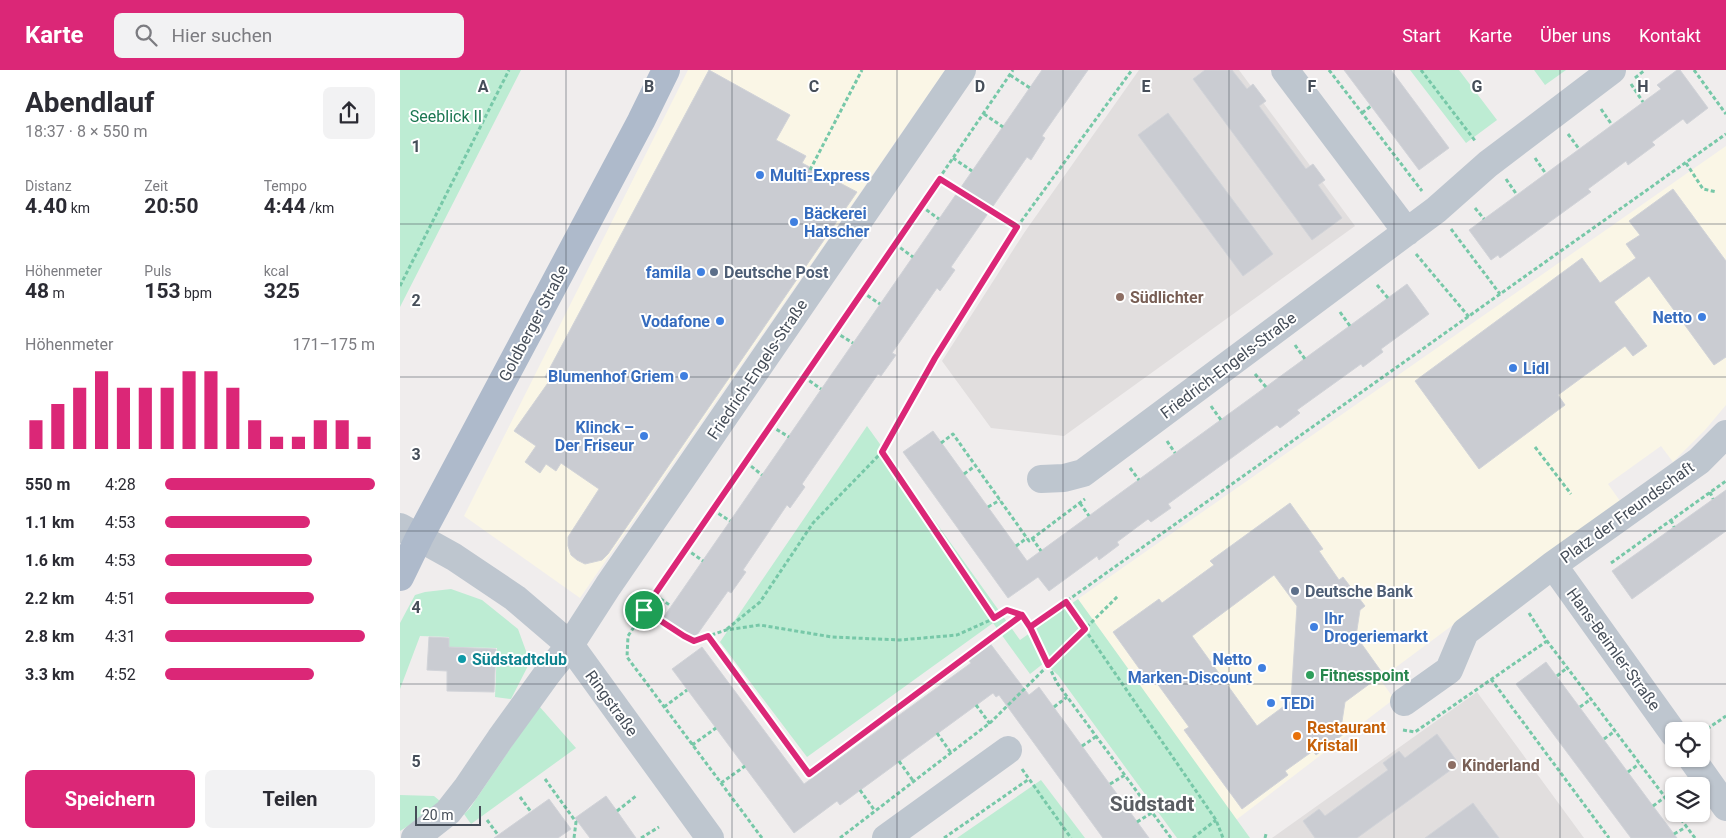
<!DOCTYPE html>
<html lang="de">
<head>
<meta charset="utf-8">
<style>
  :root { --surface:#fff; --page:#f2f2f3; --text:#2b2b33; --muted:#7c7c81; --accent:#db2777 }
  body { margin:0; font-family:Roboto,sans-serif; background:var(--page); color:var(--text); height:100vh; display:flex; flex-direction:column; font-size:19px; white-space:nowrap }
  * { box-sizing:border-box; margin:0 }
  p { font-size:16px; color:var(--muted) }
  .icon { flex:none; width:28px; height:28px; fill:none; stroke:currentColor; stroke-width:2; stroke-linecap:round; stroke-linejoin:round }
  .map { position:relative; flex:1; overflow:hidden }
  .drawer { display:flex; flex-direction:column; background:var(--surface); width:400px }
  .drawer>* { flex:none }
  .buttons { position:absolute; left:1265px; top:652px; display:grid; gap:10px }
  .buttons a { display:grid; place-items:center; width:45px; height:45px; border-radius:8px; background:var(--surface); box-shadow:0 1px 4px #0004; font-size:25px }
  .scale { position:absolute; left:15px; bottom:12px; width:66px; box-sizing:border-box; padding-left:5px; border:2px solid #464e59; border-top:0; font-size:14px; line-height:18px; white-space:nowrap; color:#464e59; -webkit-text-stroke:4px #fff; paint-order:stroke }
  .pin { position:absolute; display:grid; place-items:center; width:42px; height:42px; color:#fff; margin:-21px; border:2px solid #fff; border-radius:50%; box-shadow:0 1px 5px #0007 }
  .round { display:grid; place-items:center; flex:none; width:52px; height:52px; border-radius:8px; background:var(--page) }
  .headline { display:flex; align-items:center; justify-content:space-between; height:85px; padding:0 25px }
  h1 { font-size:28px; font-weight:700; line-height:38px }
  .metrics { display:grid; grid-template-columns:repeat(3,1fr); gap:8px; height:85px; padding:5px 25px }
  .metrics div { display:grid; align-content:center }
  .metrics b { font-size:21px; font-weight:700 }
  .metrics small { font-size:14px; font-weight:400 }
  .metrics p { font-size:14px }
  .chart { height:140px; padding:10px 25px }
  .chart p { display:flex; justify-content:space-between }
  .chart svg { width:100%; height:90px; margin-top:5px; stroke:var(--accent); stroke-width:6 }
  .cta { display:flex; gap:10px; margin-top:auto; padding:10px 25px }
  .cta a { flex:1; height:58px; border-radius:8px; background:var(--accent); color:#fff; font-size:20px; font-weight:700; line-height:58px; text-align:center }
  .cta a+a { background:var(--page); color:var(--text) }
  ul { padding:0 25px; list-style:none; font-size:16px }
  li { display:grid; grid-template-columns:80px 60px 1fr; align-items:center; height:38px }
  li i { height:12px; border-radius:6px; background:var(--accent) }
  header { display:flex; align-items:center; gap:30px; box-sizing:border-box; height:70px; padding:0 25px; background:var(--accent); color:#fff }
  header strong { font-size:24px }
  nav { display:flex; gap:28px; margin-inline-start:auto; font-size:18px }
  .search { width:350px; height:45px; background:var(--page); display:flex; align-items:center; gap:12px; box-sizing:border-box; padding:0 18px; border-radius:8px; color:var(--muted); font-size:19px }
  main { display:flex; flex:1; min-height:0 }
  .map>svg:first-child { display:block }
  .commercial { fill:#faf6e6 }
  .education { fill:#e1dede }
  .green { fill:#bdecd3 }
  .building { fill:#caccd2; stroke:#d1d3d8; fill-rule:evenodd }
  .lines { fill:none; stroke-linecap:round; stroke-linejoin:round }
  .path { stroke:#77c8a8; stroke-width:3; stroke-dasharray:4 2.5; stroke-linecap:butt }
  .minor { stroke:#bec6cf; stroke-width:28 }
  .major { stroke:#aebacb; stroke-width:28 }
  .route-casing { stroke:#fff; stroke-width:10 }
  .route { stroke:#db2777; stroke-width:6 }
  .grid { fill:none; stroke:#464e59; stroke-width:1; stroke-opacity:0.55 }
  .shop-dot { fill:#3f7fe0; stroke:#fff; stroke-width:2 }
  .service-dot { fill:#5c6f8a; stroke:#fff; stroke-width:2 }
  .education-dot { fill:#8d6e63; stroke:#fff; stroke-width:2 }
  .culture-dot { fill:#0f9aa8; stroke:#fff; stroke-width:2 }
  .leisure-dot { fill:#2e9e5b; stroke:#fff; stroke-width:2 }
  .food-dot { fill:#e8710a; stroke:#fff; stroke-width:2 }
  .labels { text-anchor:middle; stroke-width:4; stroke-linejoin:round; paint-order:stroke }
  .park-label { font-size:16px; fill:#1b7651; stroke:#fff }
  .shop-label { font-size:16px; font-weight:bold; fill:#366cbe; stroke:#fff; text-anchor:end }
  .service-label { font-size:16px; font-weight:bold; fill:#4e5e75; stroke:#fff; text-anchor:start }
  .education-label { font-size:16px; font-weight:bold; fill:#785e54; stroke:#fff; text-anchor:start }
  .street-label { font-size:16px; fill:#464e59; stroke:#fff }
  .culture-label { font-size:16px; font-weight:bold; fill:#0d838f; stroke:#fff; text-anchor:start }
  .leisure-label { font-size:16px; font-weight:bold; fill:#27864d; stroke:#fff; text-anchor:start }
  .food-label { font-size:16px; font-weight:bold; fill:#c56008; stroke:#fff; text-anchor:start }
  .district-label { font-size:21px; font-weight:bold; fill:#5a5d62; stroke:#fff }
  .grid-label { font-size:16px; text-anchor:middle; font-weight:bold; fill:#464e59; stroke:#fff; stroke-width:4; stroke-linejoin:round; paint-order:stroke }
</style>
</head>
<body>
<header>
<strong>Karte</strong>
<div class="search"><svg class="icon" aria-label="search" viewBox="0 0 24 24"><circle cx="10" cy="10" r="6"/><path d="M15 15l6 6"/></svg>Hier suchen</div>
<nav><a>Start</a><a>Karte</a><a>Über uns</a><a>Kontakt</a></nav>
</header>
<main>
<section class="drawer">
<div class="headline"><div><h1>Abendlauf</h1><p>18:37 · 8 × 550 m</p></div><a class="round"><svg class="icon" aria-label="share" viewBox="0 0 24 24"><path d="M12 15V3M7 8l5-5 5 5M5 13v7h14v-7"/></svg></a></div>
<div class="metrics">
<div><p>Distanz</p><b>4.40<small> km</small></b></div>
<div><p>Zeit</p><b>20:50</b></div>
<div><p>Tempo</p><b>4:44<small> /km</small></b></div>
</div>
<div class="metrics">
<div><p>Höhenmeter</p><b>48<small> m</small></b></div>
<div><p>Puls</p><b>153<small> bpm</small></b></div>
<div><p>kcal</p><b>325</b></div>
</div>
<div class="chart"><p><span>Höhenmeter</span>171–175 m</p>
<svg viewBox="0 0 160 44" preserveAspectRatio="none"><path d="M5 44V30M15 44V22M25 44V14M35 44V6M45 44V14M55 44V14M65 44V14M75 44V6M85 44V6M95 44V14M105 44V30M115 44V38M125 44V38M135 44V30M145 44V30M155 44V38"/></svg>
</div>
<ul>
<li><b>550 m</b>4:28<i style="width:100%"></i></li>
<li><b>1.1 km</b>4:53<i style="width:69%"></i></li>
<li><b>1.6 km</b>4:53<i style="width:70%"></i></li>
<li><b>2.2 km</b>4:51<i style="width:71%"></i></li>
<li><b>2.8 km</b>4:31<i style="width:95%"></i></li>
<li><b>3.3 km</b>4:52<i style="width:71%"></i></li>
</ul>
<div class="cta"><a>Speichern</a><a>Teilen</a></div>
</section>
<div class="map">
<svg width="1326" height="768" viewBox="0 0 1326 768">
  <rect width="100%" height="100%" fill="#f0eded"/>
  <path class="commercial" d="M288,0h257l-365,528 -116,-82z
    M1326,76v259l-21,25 -32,32 -12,-16 -53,38 12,17 -240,178 14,20 -158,121 -158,-221z"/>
  <path class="education" d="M739,0h100l116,156 -291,210 -73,-8 -49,-67 82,-128z
    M1077,622l107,146h-312z"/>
  <path class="green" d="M0,0h121l-121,237z
    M1010,0h49l38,50 -31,23z
    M1134,0h32l-21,15z
    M467,356l153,214 58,-41 172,239h-73l-119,-163 -14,-12 -14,11 -37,-51 -186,134 -87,-115z
    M51,519l31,11 36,29 12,33 -19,37 -16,-2 2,-49 -48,-1v-10l-29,-1 -20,53v-66l15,-28 10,-3z
    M139,636l37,42 -105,76 -7,-10 6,-6z
    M641,710l44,58h-128z
    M0,725l34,1 6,5 -13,13 -27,17z"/>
  <path class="building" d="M309,0l81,45 -14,25 30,16 -4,7 55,29 -249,362 -6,6 -17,4 -8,-4 -6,-5 -3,-9v-9l31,-48 -38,-26 -5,8 -10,-7 -6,9 -15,-11 11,-16 -22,-15 36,-51 -5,-3z
    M642,0h46l-46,66 3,2 -14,22 -4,-3 -76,110 4,3 -15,21 -3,-3 -45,65 4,2 -15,21 -3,-2 -76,110 3,3 -15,21 -3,-3 -44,65 3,2 -15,21 -3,-2 -34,48 -31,-21z
    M805,0h27l15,19 6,-5 13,17 -7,5 47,63 7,-5 12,16 -7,5 24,33 -30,22 -119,-161z
    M944,0h47l58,78 -30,22z
    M1277,0h3l28,38 -21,16 -4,-5 -31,23 3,3 -27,20 -2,-4 -38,28 3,3 -91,66 -2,-3 -7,5 -22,-30 192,-141 -4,-4z
    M768,43l105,141 -30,22 -105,-141z
    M1273,119l53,72v96l-12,8 -65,-89 -35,26 33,44 -14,10 -8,-10 -67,49 7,10 -86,64 -64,-88 167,-123 18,25 36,-25 -10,-14 14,-9 -11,-14z
    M1007,214l22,30 -48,35 2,3 -20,15 -2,-3 -64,46 3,3 -20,15 -3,-3 -109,79 3,4 -20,14 -3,-3 -31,23 2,3 -20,15 -2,-4 -48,35 -11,-14 -30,21 -105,-146 30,-21 94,130z
    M1326,420v41l-94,68 -20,-28z
    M890,433l33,46 -4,2 20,29 4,-3 22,29 -5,4 -4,26 27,38 -38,28 -4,26 4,5 -29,22 -3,-4 -28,20 3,4 -46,34 -58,-79 5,-3 -38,-52 -5,3 -33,-46 46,-33 3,4 52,-38 -4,-4zM874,505l23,31 -6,95 -34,25 -65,-90z
    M29,567l20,1v9l47,2 -2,43 -47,-1v-20l-20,-1z
    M589,572l40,53 10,-8 110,151h-46l-104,-143 -3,2 -3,-4 -153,112 -3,-4 -43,32 -122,-164 30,-22 102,137 167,-121 -4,-5z
    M1146,592l107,144 24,32h-46l-115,-154z
    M1037,664l22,30 -102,74h-42l-12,-17 16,-12 6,7 63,-46 -5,-7 16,-12 6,7z
    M206,726l11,15 19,27h-46l-15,-20z
    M149,729l22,30 -13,9h-64z
    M1073,733l26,35h-74z"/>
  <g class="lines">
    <path class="path" d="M929,0l93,121
      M1021,0l55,72
      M1294,0l32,44
      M610,5l20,13
      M1235,8l10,-8
      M1231,14l12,18
      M1201,39l11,16
      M962,43l9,-7
      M584,44l19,13
      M1168,64l11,15
      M553,88l19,13
      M1135,88l11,16
      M1286,93l17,26 14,3
      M410,100l52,-100
      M540,109l77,48 115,-157
      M1106,109l11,16
      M521,136l18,13
      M1075,138l9,11
      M1051,159l49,65
      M495,174l18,13
      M1016,184l53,63
      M977,215l11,13
      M0,216l109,-216
      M462,222l18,12
      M940,242l10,14
      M435,262l18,11
      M895,275l10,14
      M855,304l11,13
      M404,307l17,12
      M811,336l10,14
      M371,356l18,11
      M767,371l8,12
      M541,373l12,-9 76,107 56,-42
      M1135,377l36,47
      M482,382l113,166
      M346,392l16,13
      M730,398l9,12
      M564,404l11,-8
      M1310,422l3,7
      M680,433l9,13
      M588,437l12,-7
      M313,440l17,11
      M1271,450l3,7
      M632,468l9,13
      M616,476l11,-8
      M286,479l17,12
      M1211,493l115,-82
      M255,525l16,11
      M227,529l57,37 10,5 32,-11 34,-5 72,12 68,3 57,-5 38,-17 12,-8 15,5 8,12 27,56 114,155
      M666,532l150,218 7,18
      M1129,543l18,28 127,168
      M630,557l696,-493
      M327,559l33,-27 53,-79 69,-71 53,-94 82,-131
      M308,566l101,137 213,-158
      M1157,606l10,-8
      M1091,609l118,159
      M576,635l14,19
      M264,637l23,-17
      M654,637l13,-10
      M1180,637l11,-8
      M1307,659l19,-13
      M1003,660l12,2 132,-91
      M537,663l14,20
      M1204,669l11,-8
      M292,675l24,-17
      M682,676l15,-10
      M499,691l15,21
      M622,699l49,69
      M1228,702l11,-8
      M145,709l31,43 -2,16
      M321,713l24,-17
      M710,714l15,-9
      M460,720l15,21
      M120,727l11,15
      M1253,736l12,-9
      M217,741l19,-15
      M1277,744l18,24
      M87,750l11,15
      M737,752l16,-10
      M1274,764l12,-7
      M241,768l18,-11
      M362,768l-135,-181 1,-21 27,-41 358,-525
      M440,768l151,-116 127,-126
      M544,768l85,-59
      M793,768l23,-18
      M865,768l1,-4"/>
    <path class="minor" d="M885,0l122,162
      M641,409l23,-1 19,-5 353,-263 52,-46 124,-94
      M0,457l54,30 61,41 55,47 140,193
      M1153,495l121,169
      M1004,632l45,-32 16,-38 88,-67 146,-104 27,-27
      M1292,689l34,48
      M15,768l33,-26 18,-23 34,-50 47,-65 23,-29 38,-59 354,-516
      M486,768l122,-88"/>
    <path class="major" d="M0,507l19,-39 222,-417 25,-51"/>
  </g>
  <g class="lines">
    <g class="route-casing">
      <path id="route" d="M244,540l296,-431 77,48 -82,131 -53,94 112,166 13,-8 15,5 8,12 18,38 37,-36 -19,-27 -36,25 -8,-12 -213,159 -101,-138 -14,5 -10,-5 -40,-26"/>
    </g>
    <use href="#route" class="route"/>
  </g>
  <path class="grid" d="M166,0v768M332,0v768M497,0v768M663,0v768M829,0v768M994,0v768M1160,0v768M0,154h1326M0,307h1326M0,461h1326M0,614h1326"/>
  <g class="shop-dot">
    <circle cx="360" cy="105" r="5"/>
    <circle cx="394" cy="152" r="5"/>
    <circle cx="301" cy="202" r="5"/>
    <circle cx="1302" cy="247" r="5"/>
    <circle cx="320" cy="251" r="5"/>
    <circle cx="1113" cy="298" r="5"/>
    <circle cx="284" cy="306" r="5"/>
    <circle cx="244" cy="366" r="5"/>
    <circle cx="914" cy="557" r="5"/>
    <circle cx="862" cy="598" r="5"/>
    <circle cx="871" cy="633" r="5"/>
  </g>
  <g class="service-dot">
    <circle cx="314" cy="202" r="5"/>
    <circle cx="895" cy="521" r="5"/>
  </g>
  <g class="education-dot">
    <circle cx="720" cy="227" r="5"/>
    <circle cx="1052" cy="695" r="5"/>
  </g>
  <circle class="culture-dot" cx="62" cy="589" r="5"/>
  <circle class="leisure-dot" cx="910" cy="605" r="5"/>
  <circle class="food-dot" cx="897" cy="666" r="5"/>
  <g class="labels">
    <g class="park-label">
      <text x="46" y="52">Seeblick II</text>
    </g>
    <g class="shop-label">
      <text x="370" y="111" text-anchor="start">Multi-Express</text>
      <text x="404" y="149" text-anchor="start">Bäckerei<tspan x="404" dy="18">Hatscher</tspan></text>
      <text x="291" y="208">famila</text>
      <text x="1292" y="253">Netto</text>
      <text x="310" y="257">Vodafone</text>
      <text x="1123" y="304" text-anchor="start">Lidl</text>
      <text x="274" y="312">Blumenhof Griem</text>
      <text x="234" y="363">Klinck –<tspan x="234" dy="18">Der Friseur</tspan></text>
      <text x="924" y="554" text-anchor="start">Ihr<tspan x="924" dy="18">Drogeriemarkt</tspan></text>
      <text x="852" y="595">Netto<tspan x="852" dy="18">Marken-Discount</tspan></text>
      <text x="881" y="639" text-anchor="start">TEDi</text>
    </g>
    <g class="service-label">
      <text x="324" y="208">Deutsche Post</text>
      <text x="905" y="527">Deutsche Bank</text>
    </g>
    <g class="education-label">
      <text x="730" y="233">Südlichter</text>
      <text x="1062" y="701">Kinderland</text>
    </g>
    <g class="street-label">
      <text transform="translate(133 253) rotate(-62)" y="6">Goldberger Straße</text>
      <text transform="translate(828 295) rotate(-37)" y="6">Friedrich-Engels-Straße</text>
      <text transform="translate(357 299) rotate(-56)" y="6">Friedrich-Engels-Straße</text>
      <text transform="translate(1227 442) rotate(-36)" y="6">Platz der Freundschaft</text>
      <text transform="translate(1214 579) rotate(54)" y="6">Hans-Beimler-Straße</text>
      <text transform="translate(212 633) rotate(54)" y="6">Ringstraße</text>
    </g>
    <g class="culture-label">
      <text x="72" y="595">Südstadtclub</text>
    </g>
    <g class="leisure-label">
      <text x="920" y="611">Fitnesspoint</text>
    </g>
    <g class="food-label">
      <text x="907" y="663">Restaurant<tspan x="907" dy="18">Kristall</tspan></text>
    </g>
    <g class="district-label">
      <text x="752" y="741">Südstadt</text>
    </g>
  </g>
  <g class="grid-label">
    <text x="83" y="22">A</text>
    <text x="249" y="22">B</text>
    <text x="414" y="22">C</text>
    <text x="580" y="22">D</text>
    <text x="746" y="22">E</text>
    <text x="912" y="22">F</text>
    <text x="1077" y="22">G</text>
    <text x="1243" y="22">H</text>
    <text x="16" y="82">1</text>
    <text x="16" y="236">2</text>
    <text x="16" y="390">3</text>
    <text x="16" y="543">4</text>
    <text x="16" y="697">5</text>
  </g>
</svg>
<div class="buttons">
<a><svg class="icon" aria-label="locate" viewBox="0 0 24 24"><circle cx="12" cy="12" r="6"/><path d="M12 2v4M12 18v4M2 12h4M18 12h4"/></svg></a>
<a><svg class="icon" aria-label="layers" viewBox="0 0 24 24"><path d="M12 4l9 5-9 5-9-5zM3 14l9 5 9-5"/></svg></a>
</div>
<div class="scale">20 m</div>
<div class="pin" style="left:244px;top:540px;background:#1e9e55"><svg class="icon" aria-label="arrive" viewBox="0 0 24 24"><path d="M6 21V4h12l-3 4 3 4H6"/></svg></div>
</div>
</main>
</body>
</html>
